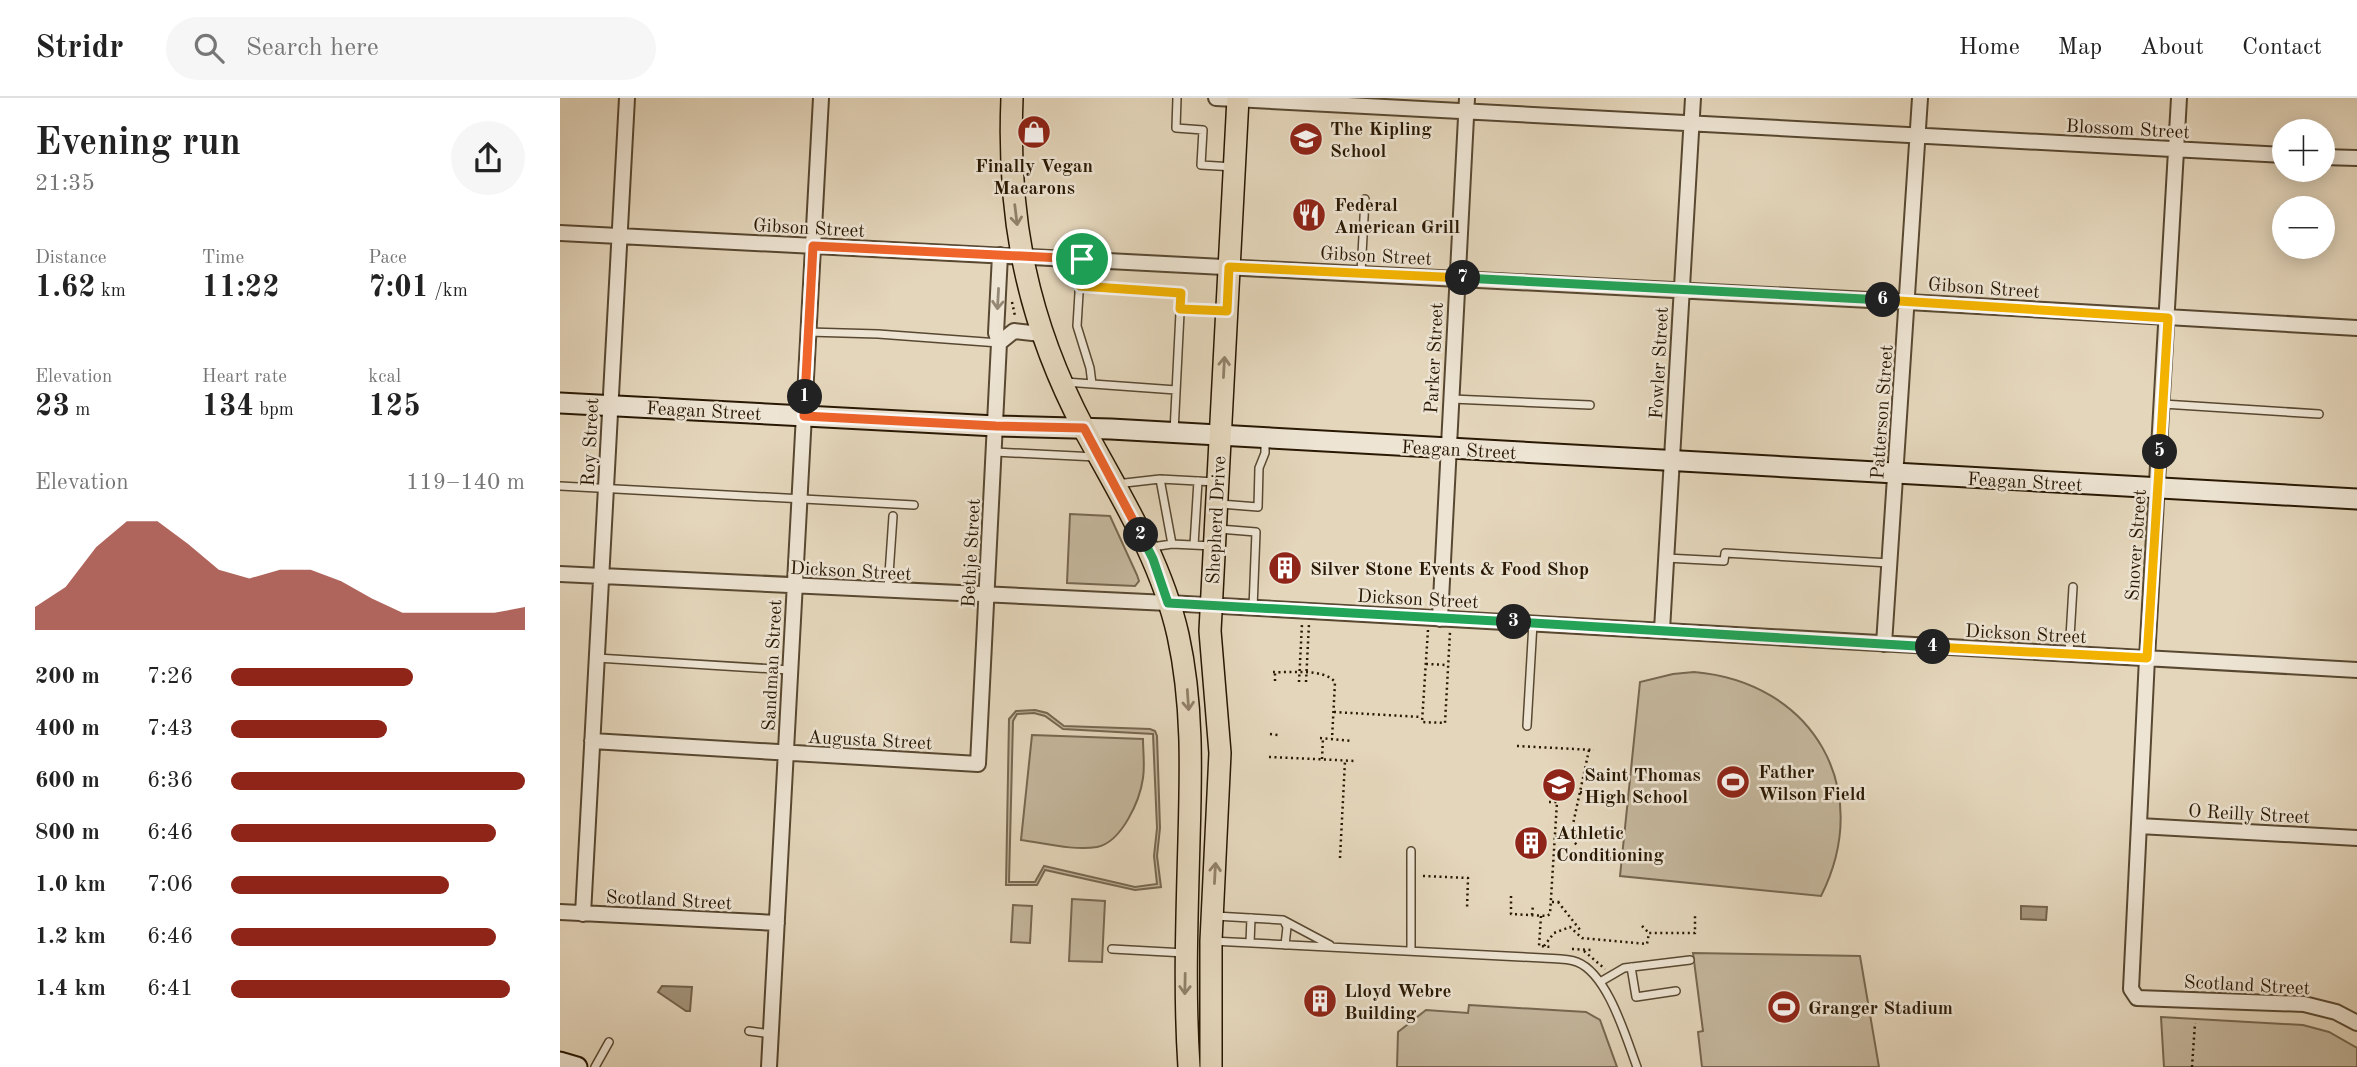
<!DOCTYPE html>
<html lang="en">
<head>
<meta charset="utf-8">
<style>
  :root { --surface:#fff; --page:#f6f6f6; --text:#222; --muted:#767676; --line:#e0e0e0; --accent:#8f2418 }
  body { margin:0; font-family:"Old Standard TT",serif; background:var(--page); color:var(--text); height:100vh; display:flex; flex-direction:column; font-size:26px; white-space:nowrap }
  * { box-sizing:border-box; margin:0 }
  p { font-size:23px; color:var(--muted) }
  .icon { flex:none; width:38px; height:38px; fill:none; stroke:currentColor; stroke-width:2; stroke-linecap:round; stroke-linejoin:round }
  .map { position:relative; flex:1; overflow:hidden }
  .panel { display:flex; flex-direction:column; background:var(--surface); width:560px }
  .panel>* { flex:none }
  .controls { position:absolute; left:1712px; top:21px; display:grid; gap:14px }
  .controls a { display:grid; place-items:center; width:63px; height:63px; border-radius:50%; background:var(--surface); box-shadow:0 4px 18px #0003; font-size:35px }
  .pin { position:absolute; display:grid; place-items:center; width:60px; height:60px; color:#fff; margin:-30px; border:4px solid #fff; border-radius:50%; box-shadow:0 2px 7px #0007 }
  .km { position:absolute; width:35px; height:35px; margin:-18px; border-radius:50%; background:#222; color:#fff; font-size:19px; line-height:35px; text-align:center }
  .round { display:grid; place-items:center; flex:none; width:74px; height:74px; border-radius:37px; background:var(--page) }
  .headline { display:flex; align-items:center; justify-content:space-between; height:119px; padding:0 35px }
  h1 { font-size:38px; font-weight:700; line-height:52px }
  .figures { display:grid; grid-template-columns:repeat(3,1fr); gap:10px; height:119px; padding:7px 35px }
  .figures div { display:grid; align-content:center }
  .figures b { font-size:30px; font-weight:700 }
  .figures small { font-size:19px; font-weight:400 }
  .figures p { font-size:19px }
  .chart { height:196px; padding:14px 35px }
  .chart p { display:flex; justify-content:space-between }
  .chart svg { width:100%; height:126px; margin-top:7px; fill:var(--accent); opacity:.7 }
  ul { padding:0 35px; list-style:none; font-size:23px }
  li { display:grid; grid-template-columns:112px 84px 1fr; align-items:center; height:52px }
  li i { height:18px; border-radius:9px; background:var(--accent) }
  header { display:flex; align-items:center; gap:42px; box-sizing:border-box; height:98px; padding:0 35px; background:var(--surface); border-bottom:2px solid var(--line) }
  header strong { font-size:33px }
  nav { display:flex; gap:38px; margin-inline-start:auto; font-size:24px }
  .search { width:490px; height:63px; background:var(--page); display:flex; align-items:center; gap:18px; box-sizing:border-box; padding:0 24px; border-radius:38px; color:var(--muted); font-size:26px }
  main { display:flex; flex:1; min-height:0 }
  .map>svg:first-child { display:block }
  .green { fill:#c4b69c; stroke:#766750; stroke-width:2; fill-rule:evenodd }
  .water { fill:#a4957c; stroke:#73634c; stroke-width:2 }
  .lines { fill:none; stroke-linecap:round; stroke-linejoin:round }
  .lane-casing { stroke:#584831; stroke-width:10 }
  .street-casing { stroke:#584831; stroke-width:18 }
  .secondary-casing { stroke:#291803; stroke-width:23 }
  .primary-casing { stroke:#291803; stroke-width:24 }
  .path { stroke:#291803; stroke-width:2.5; stroke-dasharray:2 3.5; stroke-linecap:butt }
  .lane { stroke:#ede4d3; stroke-width:7 }
  .street { stroke:#ede4d3; stroke-width:14 }
  .secondary { stroke:#ede4d3; stroke-width:19 }
  .primary { stroke:#e4d6bb; stroke-width:21 }
  .oneway { stroke:#908068 }
  .oneway2 { stroke:#958875 }
  .split-1-casing { stroke:#fff; stroke-width:14 }
  .split-2-casing { stroke:#fff; stroke-width:14 }
  .split-3-casing { stroke:#fff; stroke-width:14 }
  .split-4-casing { stroke:#fff; stroke-width:14 }
  .split-5-casing { stroke:#fff; stroke-width:14 }
  .split-6-casing { stroke:#fff; stroke-width:14 }
  .split-7-casing { stroke:#fff; stroke-width:14 }
  .split-8-casing { stroke:#fff; stroke-width:14 }
  .split-1 { stroke:#f0652b; stroke-width:9 }
  .split-2 { stroke:#f0652b; stroke-width:9 }
  .split-3 { stroke:#22a559; stroke-width:9 }
  .split-4 { stroke:#22a559; stroke-width:9 }
  .split-5 { stroke:#f5b400; stroke-width:9 }
  .split-6 { stroke:#f5b400; stroke-width:9 }
  .split-7 { stroke:#22a559; stroke-width:9 }
  .split-8 { stroke:#f5b400; stroke-width:9 }
  .labels { text-anchor:middle; stroke-width:5; stroke-linejoin:round; paint-order:stroke }
  .poi-label { font-size:19px; font-weight:bold; fill:#291803; stroke:#ede4d3; text-anchor:start }
  .street-label { font-size:19px; fill:#291803; stroke:#ede4d3 }
</style>
</head>
<body>
<header>
<strong>Stridr</strong>
<div class="search"><svg class="icon" aria-label="search" viewBox="0 0 24 24"><circle cx="10" cy="10" r="6"/><path d="M15 15l6 6"/></svg>Search here</div>
<nav><a>Home</a><a>Map</a><a>About</a><a>Contact</a></nav>
</header>
<main>
<section class="panel">
<div class="headline"><div><h1>Evening run</h1><p>21:35</p></div><a class="round"><svg class="icon" aria-label="share" viewBox="0 0 24 24"><path d="M12 15V3M7 8l5-5 5 5M5 13v7h14v-7"/></svg></a></div>
<div class="figures">
<div><p>Distance</p><b>1.62<small> km</small></b></div>
<div><p>Time</p><b>11:22</b></div>
<div><p>Pace</p><b>7:01<small> /km</small></b></div>
</div>
<div class="figures">
<div><p>Elevation</p><b>23<small> m</small></b></div>
<div><p>Heart rate</p><b>134<small> bpm</small></b></div>
<div><p>kcal</p><b>125</b></div>
</div>
<div class="chart"><p><span>Elevation</span>119–140 m</p>
<svg viewBox="0 0 160 44" preserveAspectRatio="none"><path d="M0 44V36L10 29L20 15L30 6L40 6L50 14L60 23L70 26L80 23L90 23L100 27L110 33L120 38L130 38L140 38L150 38L160 36V44z"/></svg>
</div>
<ul>
<li><b>200 m</b>7:26<i style="width:62%"></i></li>
<li><b>400 m</b>7:43<i style="width:53%"></i></li>
<li><b>600 m</b>6:36<i style="width:100%"></i></li>
<li><b>800 m</b>6:46<i style="width:90%"></i></li>
<li><b>1.0 km</b>7:06<i style="width:74%"></i></li>
<li><b>1.2 km</b>6:46<i style="width:90%"></i></li>
<li><b>1.4 km</b>6:41<i style="width:95%"></i></li>
</ul>
</section>
<div class="map">
<svg width="1797" height="969" viewBox="0 0 1797 969">
  <rect width="100%" height="100%" fill="#e4d6bb"/>
  <filter id="stains"><feTurbulence type="fractalNoise" baseFrequency=".00286" numOctaves="4"/><feColorMatrix values="0 0 0 0 .2 0 0 0 0 .09 0 0 0 0 .02 0 0 0 .5 -.17"/></filter>
  <radialGradient id="worn" r=".72"><stop offset=".6" stop-color="#630" stop-opacity="0"/><stop offset="1" stop-color="#630" stop-opacity=".3"/></radialGradient>
  <path class="green" d="M510,416l40,2 27,59 2,6 -4,5 -68,-3z
    M1134,574c119,10 181,117 127,224l-201,-20 20,-194 33,-8z
    M475,612l12,3 17,13 86,3 5,2 2,5 3,92 -3,28 4,31 -26,3 -90,-20 -8,15h-31l3,-166 7,-8zM474,615l11,3 18,13 90,5 4,94 -3,28 3,28 -22,3 -91,-21 -9,16h-26l4,-161 4,-7z
    M472,637l111,4c0,13 2,26 0,39 -3,22 -21,64 -46,69 -23,4 -53,-4 -76,-7z
    M512,801l33,2 -3,61 -33,-1z
    M453,807l19,1 -2,37 -19,-1z
    M1133,855l167,3 19,111h-177l-4,-35 5,-1z
    M909,907l117,7 14,8 17,47h-220l1,-35 28,-22 42,3z
    M1601,919l142,8 26,7 28,16v19h-193z"/>
  <path class="water" d="M1461,808l26,1 -1,13 -25,-1z
    M102,888l30,1 -2,24h-4l-28,-19z"/>
  <g class="lines">
    <g class="lane-casing">
      <path id="lane" d="M617,0l-1,30 27,2 -2,35 33,2
        M521,162l-4,66 13,42 2,16
        M801,175l4,-74
        M520,188l101,7 -7,139
        M620,210l46,3
        M248,234l70,2 121,9
        M505,284l111,8
        M892,301l138,6
        M1603,306l156,10
        M435,354l101,5
        M600,381l12,65
        M556,386l44,-5 56,3
        M0,388l354,19
        M660,406l38,3 1,-39 6,-15v-14
        M659,431l37,3 -3,76
        M634,447l4,-64
        M592,449l20,-3 41,2
        M1106,460l58,3 1,-8 164,10
        M328,491l5,-73
        M1509,556l4,-67
        M37,560l193,12
        M967,628l6,-103
        M655,818l68,4 47,25
        M724,823l3,6 -2,18
        M652,843l331,17c11,1 23,0 34,4 31,12 49,76 60,105
        M690,845l1,-25
        M552,851l73,4
        M851,853v-100
        M1071,869l5,30 40,-6
        M1040,884l24,-14 66,-8
        M189,933l22,3
        M35,969l14,-25"/>
    </g>
    <g class="street-casing">
      <path id="street" d="M656,0l1068,57
        M1619,0l-32,560 -16,331 6,9 167,6 32,8 21,11
        M1762,59l35,1
        M0,135l1348,69 449,26
        M439,245l15,-12 27,3
        M0,476l608,29 1189,67
        M880,521l27,-521
        M1102,532l31,-532
        M1324,546l36,-546
        M32,643l386,23 21,-421 -3,-10 4,-78
        M1579,728l218,12
        M0,814l217,11
        M23,816l44,-816
        M209,969l52,-969"/>
    </g>
    <g class="secondary-casing">
      <path id="secondary" d="M0,305l436,23 115,3 1246,70
        M0,964l17,5"/>
    </g>
    <g class="primary-casing">
      <path id="primary" d="M452,0c-5,121 15,223 72,331 36,66 77,131 94,206 15,68 13,136 11,205 -2,76 -5,151 0,227
        M651,969v-126l9,-188 -10,-122 28,-533"/>
    </g>
    <path class="path" d="M452,204l3,14
      M868,532l-6,92 23,1 5,-91
      M866,566l21,1
      M713,574c18,1 50,-4 62,10l-3,57
      M715,583v-9
      M739,584l3,-58
      M746,584l3,-58
      M774,614l87,5
      M710,636l8,1
      M760,640l32,3
      M957,648l77,4
      M709,659l87,4
      M762,661l1,-21
      M1020,694l19,4
      M995,739l15,1 7,7
      M1010,740l19,-88
      M780,760l5,-97
      M863,778l45,2 -1,31
      M951,798v18l36,2 3,-2 7,-112h-8
      M992,804h10
      M998,804l23,29
      M972,817l1,-10
      M981,818l-2,30 13,1
      M1082,828l7,7
      M984,848l10,-13 16,-6 12,11 65,6 2,-11h46v-19
      M1012,851l19,1
      M1024,853l21,18
      M1632,969l3,-44"/>
    <use href="#lane" class="lane"/>
    <use href="#street" class="street"/>
    <use href="#secondary" class="secondary"/>
    <use href="#primary" class="primary"/>
  </g>
  <defs><path id="oneway-shaft" d="M-6 0H5M1.5-3L5.5 0L1.5 3" fill="none" stroke-width="1.6" stroke-linecap="round" stroke-linejoin="round" transform="scale(1.75)"/></defs>
  <g class="oneway">
    <use href="#oneway-shaft" transform="translate(456 117) rotate(83)"/>
    <use href="#oneway-shaft" transform="translate(664 269) rotate(-87)"/>
    <use href="#oneway-shaft" transform="translate(628 602) rotate(86)"/>
    <use href="#oneway-shaft" transform="translate(655 775) rotate(-87)"/>
    <use href="#oneway-shaft" transform="translate(625 886) rotate(91)"/>
  </g>
  <use class="oneway2" href="#oneway-shaft" transform="translate(438 201) rotate(93)"/>
  <g class="lines">
    <g class="split-1-casing">
      <path id="split-1" d="M245,299l8,-151 269,13"/>
    </g>
    <g class="split-2-casing">
      <path id="split-2" d="M245,299l-1,19 192,10 88,2 57,107"/>
    </g>
    <g class="split-3-casing">
      <path id="split-3" d="M581,437l12,24 15,44 346,19"/>
    </g>
    <g class="split-4-casing">
      <path id="split-4" d="M954,524l419,25"/>
    </g>
    <g class="split-5-casing">
      <path id="split-5" d="M1373,549l214,11 13,-206"/>
    </g>
    <g class="split-6-casing">
      <path id="split-6" d="M1323,202l285,18 -8,134"/>
    </g>
    <g class="split-7-casing">
      <path id="split-7" d="M903,180l420,22"/>
    </g>
    <g class="split-8-casing">
      <path id="split-8" d="M522,161l-2,27 101,7 -1,16 47,2 2,-44 234,11"/>
    </g>
    <use href="#split-1" class="split-1"/>
    <use href="#split-2" class="split-2"/>
    <use href="#split-3" class="split-3"/>
    <use href="#split-4" class="split-4"/>
    <use href="#split-5" class="split-5"/>
    <use href="#split-6" class="split-6"/>
    <use href="#split-7" class="split-7"/>
    <use href="#split-8" class="split-8"/>
  </g>
  <defs>
    <g id="shop-disc" transform="scale(1.75)"><circle r="9.5" fill="#8f2418" stroke="#ede4d3"/><path d="M-5-2.5h2.3a2.7 3.5 0 0 1 5.4 0H5L5.5 6h-11ZM-1.5-2.5h3a1.5 2.3 0 0 0-3 0Z" fill="#fff"/></g>
    <g id="school-disc" transform="scale(1.75)"><circle r="9.5" fill="#8f2418" stroke="#ede4d3"/><path d="M0-5L7-2L0 1L-7-2ZM-4 1L0 2.5L4 1V4Q0 6-4 4Z" fill="#fff"/></g>
    <g id="restaurant-disc" transform="scale(1.75)"><circle r="9.5" fill="#8f2418" stroke="#ede4d3"/><path d="M-5-6h1v4h1v-4h1v4h1v-4h1v5L-1.5 .5V6h-2V.5L-5-1ZM5-6V6H3V1.5H1.5Q1.5-4 5-6Z" fill="#fff"/></g>
    <g id="building-disc" transform="scale(1.75)"><circle r="9.5" fill="#8f2418" stroke="#ede4d3"/><path d="M-4-6H4V6H1V3H-1V6H-4ZM-2.5-4.3h1.7v1.8h-1.7ZM.8-4.3h1.7v1.8H.8ZM-2.5-1h1.7V.8h-1.7ZM.8-1h1.7V.8H.8Z" fill="#fff"/></g>
    <g id="stadium-disc" transform="scale(1.75)"><circle r="9.5" fill="#8f2418" stroke="#ede4d3"/><path d="M0-5a6.5 5 0 1 0 0 10a6.5 5 0 1 0 0-10ZM-3.5-1.8h7v3.6h-7Z" fill="#fff"/></g>
  </defs>
  <g fill-rule="evenodd">
    <use href="#shop-disc" x="474" y="34"/>
    <use href="#school-disc" x="746" y="41"/>
    <use href="#restaurant-disc" x="749" y="117"/>
    <use href="#building-disc" x="725" y="470"/>
    <use href="#stadium-disc" x="1173" y="684"/>
    <use href="#school-disc" x="999" y="687"/>
    <use href="#building-disc" x="971" y="745"/>
    <use href="#building-disc" x="760" y="903"/>
    <use href="#stadium-disc" x="1224" y="909"/>
  </g>
  <g class="labels">
    <g class="poi-label">
      <text x="770" y="37">The Kipling<tspan x="770" dy="22">School</tspan></text>
      <text x="474" y="74" text-anchor="middle">Finally Vegan<tspan x="474" dy="22">Macarons</tspan></text>
      <text x="774" y="113">Federal<tspan x="774" dy="22">American Grill</tspan></text>
      <text x="750" y="477">Silver Stone Events &amp; Food Shop</text>
      <text x="1198" y="680">Father<tspan x="1198" dy="22">Wilson Field</tspan></text>
      <text x="1024" y="683">Saint Thomas<tspan x="1024" dy="22">High School</tspan></text>
      <text x="996" y="741">Athletic<tspan x="996" dy="22">Conditioning</tspan></text>
      <text x="784" y="899">Lloyd Webre<tspan x="784" dy="22">Building</tspan></text>
      <text x="1248" y="916">Granger Stadium</text>
    </g>
    <g class="street-label">
      <text transform="translate(1568 30) rotate(3)" y="7">Blossom Street</text>
      <text transform="translate(249 129) rotate(3)" y="7">Gibson Street</text>
      <text transform="translate(816 157) rotate(3)" y="7">Gibson Street</text>
      <text transform="translate(1424 189) rotate(4)" y="7">Gibson Street</text>
      <text transform="translate(873 260) rotate(-87)" y="7">Parker Street</text>
      <text transform="translate(1098 265) rotate(-87)" y="7">Fowler Street</text>
      <text transform="translate(144 312) rotate(3)" y="7">Feagan Street</text>
      <text transform="translate(1321 314) rotate(-86)" y="7">Patterson Street</text>
      <text transform="translate(29 344) rotate(-87)" y="7">Roy Street</text>
      <text transform="translate(899 351) rotate(3)" y="7">Feagan Street</text>
      <text transform="translate(1465 383) rotate(3)" y="7">Feagan Street</text>
      <text transform="translate(655 422) rotate(-87)" y="7">Shepherd Drive</text>
      <text transform="translate(1575 447) rotate(-86)" y="7">Snover Street</text>
      <text transform="translate(410 455) rotate(-87)" y="7">Bethje Street</text>
      <text transform="translate(291 472) rotate(3)" y="7">Dickson Street</text>
      <text transform="translate(858 500) rotate(3)" y="7">Dickson Street</text>
      <text transform="translate(1466 535) rotate(3)" y="7">Dickson Street</text>
      <text transform="translate(211 567) rotate(-87)" y="7">Sandman Street</text>
      <text transform="translate(310 641) rotate(3)" y="7">Augusta Street</text>
      <text transform="translate(1689 715) rotate(3)" y="7">O Reilly Street</text>
      <text transform="translate(109 801) rotate(3)" y="7">Scotland Street</text>
      <text transform="translate(1687 886) rotate(3)" y="7">Scotland Street</text>
    </g>
  </g>
  <rect width="100%" height="100%" filter="url(#stains)"/>
  <rect width="100%" height="100%" fill="url(#worn)"/>
</svg>
<div class="controls">
<a>+</a>
<a>−</a>
</div>
<div class="pin" style="left:522px;top:161px;background:#1e9e55"><svg class="icon" aria-label="arrive" viewBox="0 0 24 24"><path d="M6 21V4h12l-3 4 3 4H6"/></svg></div>
<b class="km" style="left:245px;top:299px">1</b>
<b class="km" style="left:581px;top:437px">2</b>
<b class="km" style="left:954px;top:524px">3</b>
<b class="km" style="left:1373px;top:549px">4</b>
<b class="km" style="left:1600px;top:354px">5</b>
<b class="km" style="left:1323px;top:202px">6</b>
<b class="km" style="left:903px;top:180px">7</b>
</div>
</main>
</body>
</html>
